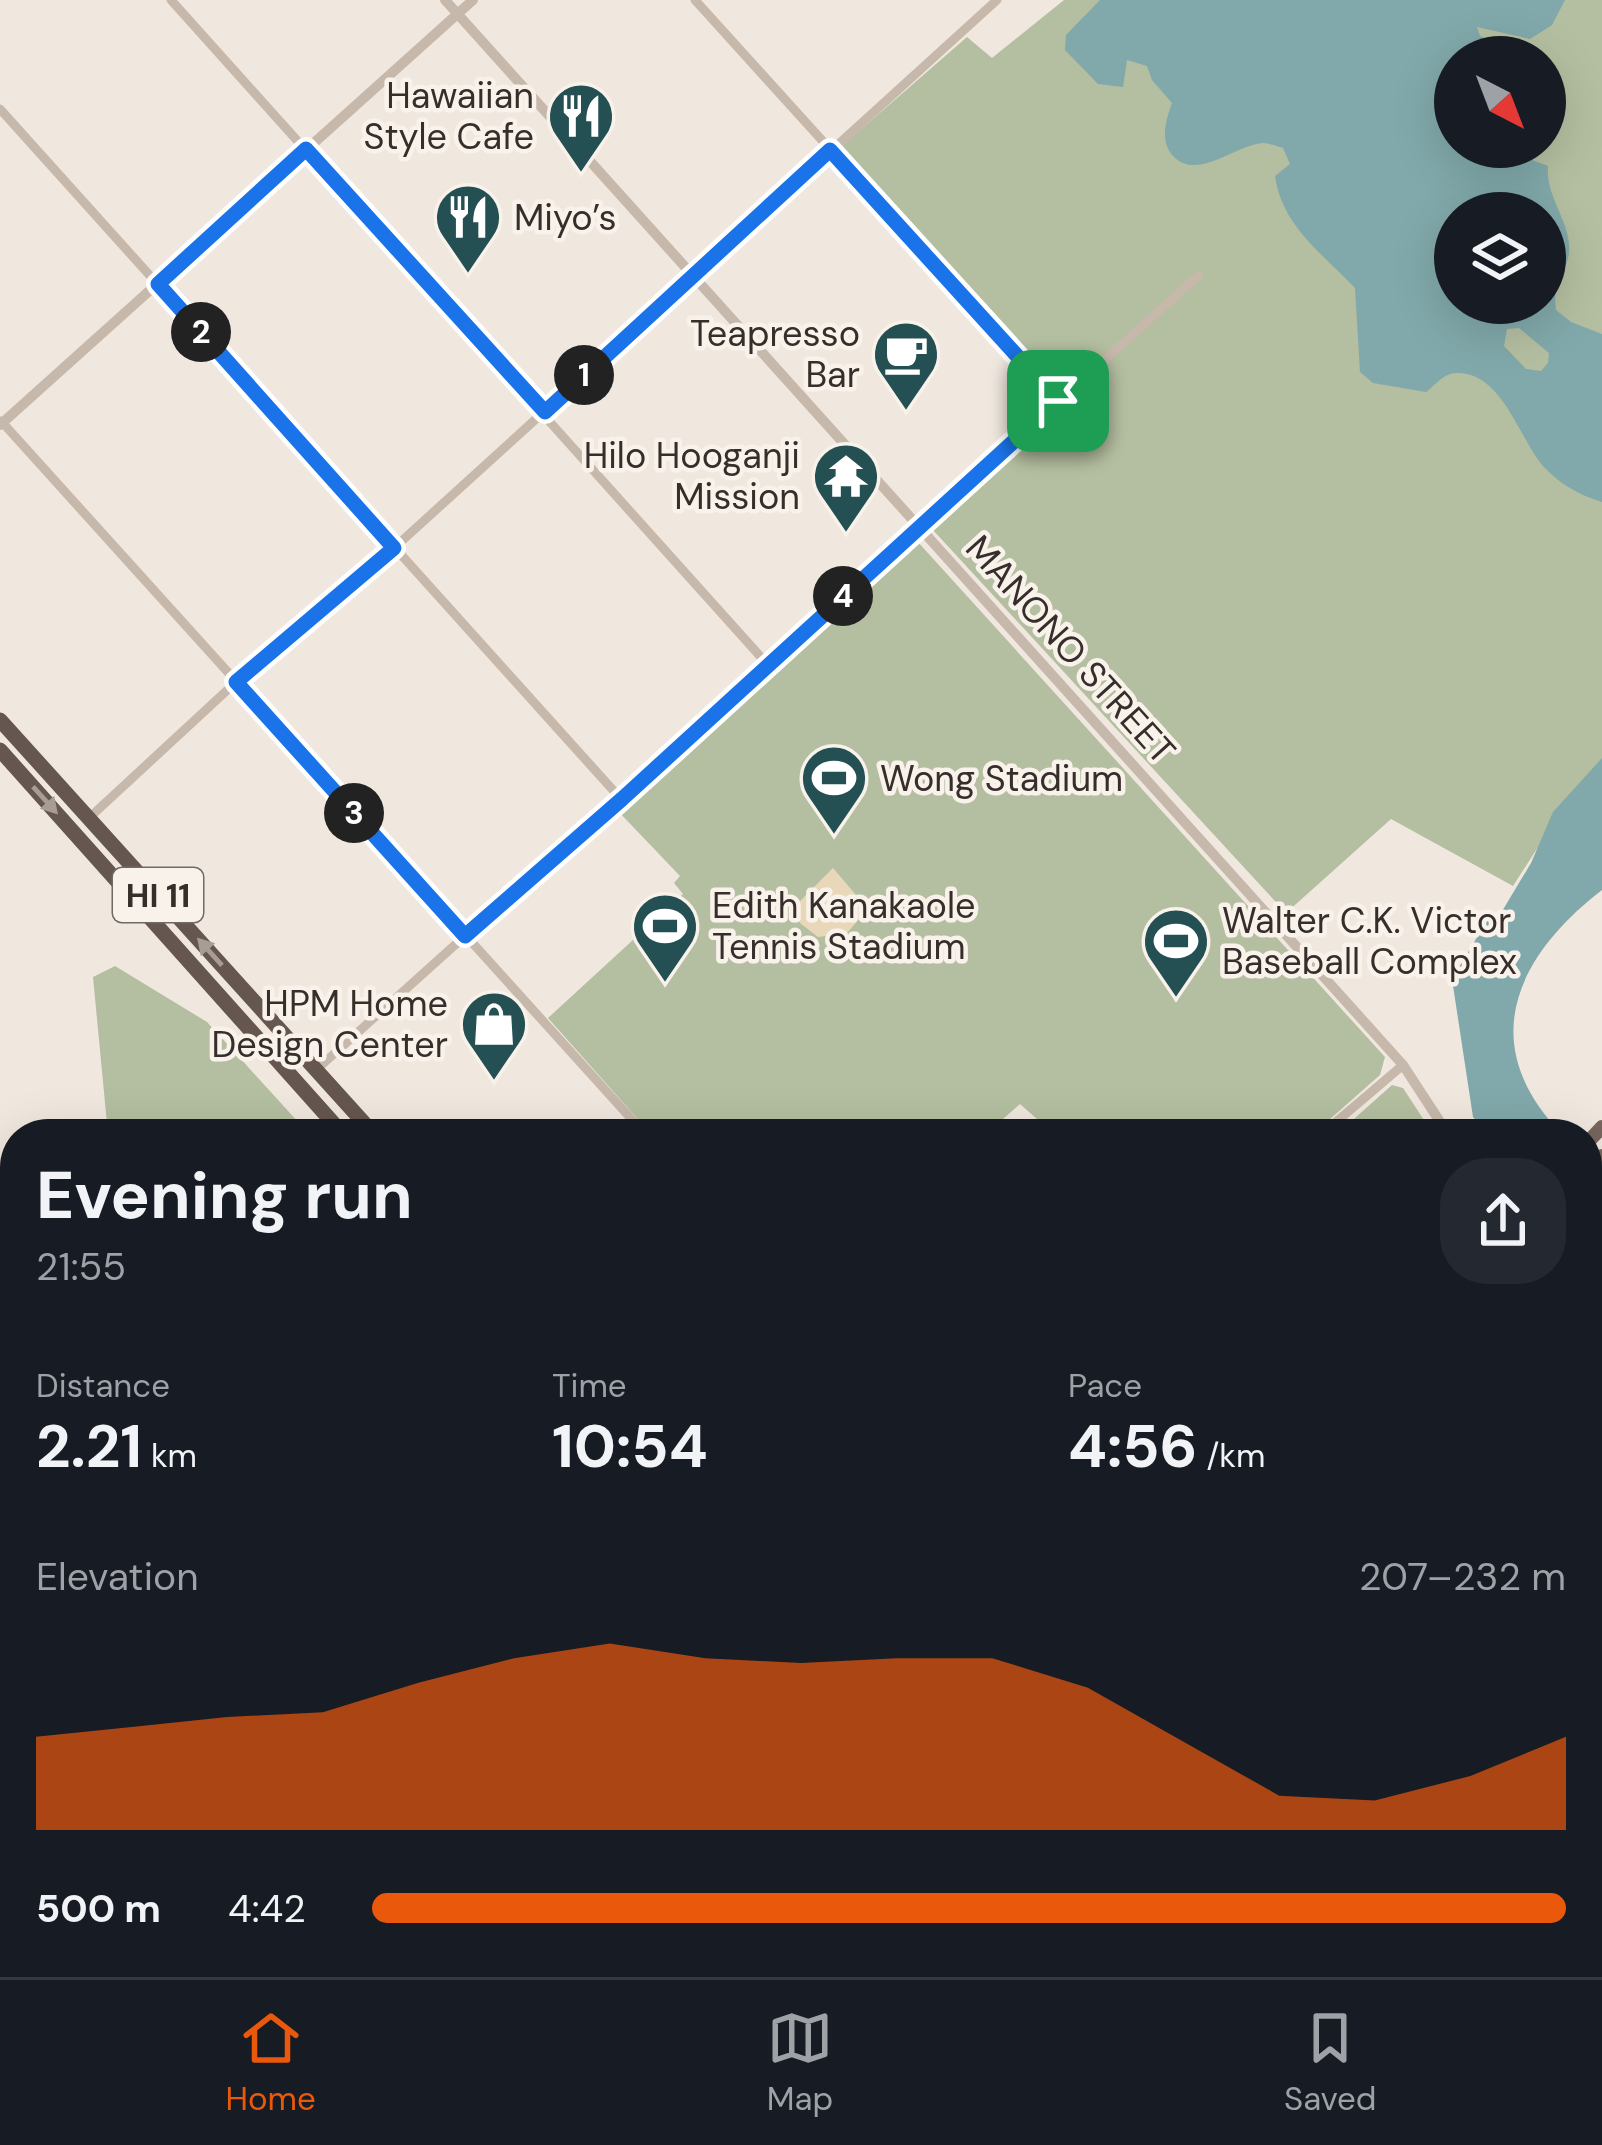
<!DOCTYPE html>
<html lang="en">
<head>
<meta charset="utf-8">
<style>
  :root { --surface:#171b24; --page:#242831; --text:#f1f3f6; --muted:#9ea1a6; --line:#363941; --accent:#ea580c }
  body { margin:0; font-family:"DM Sans",sans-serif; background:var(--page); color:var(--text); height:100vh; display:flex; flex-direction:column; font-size:45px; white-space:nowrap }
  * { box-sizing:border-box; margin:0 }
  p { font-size:39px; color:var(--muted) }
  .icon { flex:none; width:66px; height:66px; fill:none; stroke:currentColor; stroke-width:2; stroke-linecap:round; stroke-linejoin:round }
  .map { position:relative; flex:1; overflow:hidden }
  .details { position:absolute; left:0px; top:1119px; width:1602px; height:858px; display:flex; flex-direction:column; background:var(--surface); border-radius:48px 48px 0 0; box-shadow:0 12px 48px #0002 }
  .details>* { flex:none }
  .needle { width:78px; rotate:138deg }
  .tools { position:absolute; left:1434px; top:36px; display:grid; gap:24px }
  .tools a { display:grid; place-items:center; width:132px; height:132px; border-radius:50%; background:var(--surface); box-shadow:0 12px 48px #0002; font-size:60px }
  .pin { position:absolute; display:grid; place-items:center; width:102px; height:102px; color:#fff; margin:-51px; border-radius:24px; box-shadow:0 6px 18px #0006 }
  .km { position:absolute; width:60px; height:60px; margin:-30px; border-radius:50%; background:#222; color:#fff; font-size:33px; line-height:60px; text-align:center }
  .round { display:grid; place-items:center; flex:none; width:126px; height:126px; border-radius:48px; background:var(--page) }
  .overview { display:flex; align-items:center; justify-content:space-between; height:204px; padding:0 36px }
  h1 { font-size:66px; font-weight:700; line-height:90px }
  .stats { display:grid; grid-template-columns:repeat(3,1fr); gap:18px; height:204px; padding:12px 36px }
  .stats div { display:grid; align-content:center }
  .stats b { font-size:60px; font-weight:700 }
  .stats small { font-size:33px; font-weight:400 }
  .stats p { font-size:33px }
  .chart { height:336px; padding:24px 36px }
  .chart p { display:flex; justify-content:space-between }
  .chart svg { width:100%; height:216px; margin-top:12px; fill:var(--accent); opacity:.7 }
  ul { padding:0 36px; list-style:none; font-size:39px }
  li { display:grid; grid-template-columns:192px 144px 1fr; align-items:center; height:90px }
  li i { height:30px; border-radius:15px; background:var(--accent) }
  .dock { display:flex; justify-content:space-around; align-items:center; height:168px; border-top:3px solid var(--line); background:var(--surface); font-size:33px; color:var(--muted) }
  .dock a { display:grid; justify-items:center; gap:6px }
  .dock .selected { color:var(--accent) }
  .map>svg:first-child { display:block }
  .green { fill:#b4bea0; fill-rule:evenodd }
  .sand { fill:#e8d8b9 }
  .water { fill:#81a8aa; fill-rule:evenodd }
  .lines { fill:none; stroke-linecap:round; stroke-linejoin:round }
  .minor { stroke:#c7b8ac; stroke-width:9 }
  .tertiary { stroke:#c7b8ac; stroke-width:10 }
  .secondary { stroke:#9a887d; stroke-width:12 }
  .primary { stroke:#76655d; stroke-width:14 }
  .trunk { stroke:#665650; stroke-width:15 }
  .oneway { fill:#a89c96 }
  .route-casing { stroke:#fff; stroke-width:24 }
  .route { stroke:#1a73e8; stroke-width:15 }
  .labels { text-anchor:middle; stroke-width:9; stroke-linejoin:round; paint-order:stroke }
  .shield { fill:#f8f2eb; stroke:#706964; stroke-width:3 }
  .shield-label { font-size:33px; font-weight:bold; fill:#362e2a }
  .poi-label { font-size:36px; fill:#362e2a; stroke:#f8f2eb; text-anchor:end }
  .street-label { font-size:36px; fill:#362e2a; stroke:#f8f2eb }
</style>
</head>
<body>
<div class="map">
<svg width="1602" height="1977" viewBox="0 0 1602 1977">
  <rect width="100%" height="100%" fill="#f0e8df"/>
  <path class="green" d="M1064,0h538v885l-62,-41 -27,42 -122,-67 -105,94 -354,-384 135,-127 -221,-240 -3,-17 124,-108 25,21zM1455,57h90v90h-90zM1455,213h90v90h-90z
    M917,541l468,516 -5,18 -67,59h-259l-34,-30 -34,30h-335l-103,-116 135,-124 -9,-11 6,-7 -64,-67z
    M115,966l92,56 102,112h-201l-15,-157z
    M1392,1085l11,3 30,46h-96z
    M1587,1311l15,14v105l-15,-15z
    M1602,1564v261l-15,-27v-221z
    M1587,1841l15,27v109h-579l1,-15h563z
    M170,1962h205l-17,15h-205z
    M514,1962h84l6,15h-107z
    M613,1962h80l-17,15h-42z"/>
  <path class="sand" d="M833,868l35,41 -21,24 -29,4 -17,-13 -10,-14z"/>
  <path class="water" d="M1100,0h465l-13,25 -22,14 -53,-12 3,9 51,21h-76v90h42l51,19c-3,31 24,57 21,87 -3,22 -17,25 -13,57l15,12 31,12v168c-22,-7 -41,-17 -57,-34 -25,-26 -42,-96 -88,-95 -14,0 -21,12 -31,19l-53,-9 -13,-11 -5,-84c-33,-35 -73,-62 -80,-112l15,-12 -7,-16c-4,-1 -15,-5 -19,-5 -28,1 -65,38 -90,14 -15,-15 -8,-37 -2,-54l-20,-23 -5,-14 -20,-6 -4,27 -25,-3 -33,-34 1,-15zM1545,213v90h-90v-90zM1519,328l30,25 -1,10 -7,8 -15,-2 -22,-23 3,-17z
    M1602,758v132c-87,67 -127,155 -40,244h-74l-15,-17 -21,-138 39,-65 7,4 33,-55 22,-51z
    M1587,1160l15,12v89l-15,-17z"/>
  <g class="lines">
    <path class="minor" d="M171,0l597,665
      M695,0l363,401
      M0,109l621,690
      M1,421l644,713
      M89,818l147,-136 158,-134 603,-548
      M316,1070l883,-795
      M1322,1134l81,-69
      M704,1977l16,-15"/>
    <path class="tertiary" d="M445,0l958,1065 45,69
      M0,425l473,-425
      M1587,1287l15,14
      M1587,1565l15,-14
      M1587,1817l15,27
      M995,1977l1,-15
      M1016,1977l1,-15"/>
    <path class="secondary" d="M827,1977l4,-15"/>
    <path class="primary" d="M1587,1143l15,-16
      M1587,1171l15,-15"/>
    <path class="trunk" d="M0,720l374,414
      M0,750l343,384"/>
  </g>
  <defs><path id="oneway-solid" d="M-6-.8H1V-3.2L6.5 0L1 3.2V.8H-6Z" transform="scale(3)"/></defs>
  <g class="oneway">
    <use href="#oneway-solid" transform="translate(45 800) rotate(48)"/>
    <use href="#oneway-solid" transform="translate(210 952) rotate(-132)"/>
  </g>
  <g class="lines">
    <g class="route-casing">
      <path id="route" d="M306,149l239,263 285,-262 228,251 -436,398 -157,137 -229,-254 158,-134 -236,-264z"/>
    </g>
    <use href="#route" class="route"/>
  </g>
  <defs>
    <g id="restaurant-pin" transform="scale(3.45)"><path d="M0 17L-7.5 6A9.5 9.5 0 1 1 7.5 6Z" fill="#245053" stroke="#f8f2eb"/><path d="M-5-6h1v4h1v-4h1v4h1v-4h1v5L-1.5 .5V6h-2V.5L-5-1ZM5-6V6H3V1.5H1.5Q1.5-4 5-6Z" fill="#fff"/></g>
    <g id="cafe-pin" transform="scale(3.45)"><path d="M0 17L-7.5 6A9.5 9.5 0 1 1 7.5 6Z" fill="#245053" stroke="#f8f2eb"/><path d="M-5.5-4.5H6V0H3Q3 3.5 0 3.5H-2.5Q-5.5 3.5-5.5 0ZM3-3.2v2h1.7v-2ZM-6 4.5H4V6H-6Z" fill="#fff"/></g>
    <g id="temple-pin" transform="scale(3.45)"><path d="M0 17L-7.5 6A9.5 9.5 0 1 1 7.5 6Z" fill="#245053" stroke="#f8f2eb"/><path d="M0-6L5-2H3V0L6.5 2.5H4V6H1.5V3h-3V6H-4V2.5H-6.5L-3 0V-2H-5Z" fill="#fff"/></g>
    <g id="stadium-pin" transform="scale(3.45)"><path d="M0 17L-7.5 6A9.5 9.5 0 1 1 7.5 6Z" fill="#245053" stroke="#f8f2eb"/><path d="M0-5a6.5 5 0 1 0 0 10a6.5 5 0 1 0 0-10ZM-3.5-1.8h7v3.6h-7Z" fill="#fff"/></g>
    <g id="shop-pin" transform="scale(3.45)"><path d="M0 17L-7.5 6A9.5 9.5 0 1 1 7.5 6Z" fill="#245053" stroke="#f8f2eb"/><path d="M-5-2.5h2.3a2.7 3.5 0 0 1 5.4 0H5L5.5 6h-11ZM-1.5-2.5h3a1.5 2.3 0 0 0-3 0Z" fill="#fff"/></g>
  </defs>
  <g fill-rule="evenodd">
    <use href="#restaurant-pin" x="581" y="116"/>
    <use href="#restaurant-pin" x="468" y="217"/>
    <use href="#cafe-pin" x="906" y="354"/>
    <use href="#temple-pin" x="846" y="476"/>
    <use href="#stadium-pin" x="834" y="778"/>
    <use href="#stadium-pin" x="665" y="926"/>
    <use href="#stadium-pin" x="1176" y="941"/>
    <use href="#shop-pin" x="494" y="1024"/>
  </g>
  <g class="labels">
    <rect class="shield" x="113" y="868" width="90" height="54" rx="9"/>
    <g class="shield-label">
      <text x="158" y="907">HI 11</text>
    </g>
    <g class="poi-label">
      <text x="534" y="108">Hawaiian<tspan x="534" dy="41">Style Cafe</tspan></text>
      <text x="514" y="230" text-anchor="start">Miyo’s</text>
      <text x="860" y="346">Teapresso<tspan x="860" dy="41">Bar</tspan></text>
      <text x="800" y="468">Hilo Hooganji<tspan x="800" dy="41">Mission</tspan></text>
      <text x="880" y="791" text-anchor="start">Wong Stadium</text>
      <text x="712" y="918" text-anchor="start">Edith Kanakaole<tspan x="712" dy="41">Tennis Stadium</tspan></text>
      <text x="1222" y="933" text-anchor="start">Walter C.K. Victor<tspan x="1222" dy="41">Baseball Complex</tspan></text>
      <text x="448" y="1016">HPM Home<tspan x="448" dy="41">Design Center</tspan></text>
    </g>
    <g class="street-label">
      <text transform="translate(1071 649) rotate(48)" y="13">MANONO STREET</text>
    </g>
  </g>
</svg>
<div class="tools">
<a><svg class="needle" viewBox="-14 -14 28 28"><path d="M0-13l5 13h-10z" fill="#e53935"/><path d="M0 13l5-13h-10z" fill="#9ea1a6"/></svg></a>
<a><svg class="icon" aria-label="layers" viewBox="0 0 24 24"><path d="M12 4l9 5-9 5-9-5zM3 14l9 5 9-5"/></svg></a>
</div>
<div class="pin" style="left:1058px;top:401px;background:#1e9e55"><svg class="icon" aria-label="arrive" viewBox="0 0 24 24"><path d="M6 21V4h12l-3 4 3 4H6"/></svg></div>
<b class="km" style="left:584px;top:375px">1</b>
<b class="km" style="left:201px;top:332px">2</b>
<b class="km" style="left:354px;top:813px">3</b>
<b class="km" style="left:843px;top:596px">4</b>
<section class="details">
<div class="overview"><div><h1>Evening run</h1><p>21:55</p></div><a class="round"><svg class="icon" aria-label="share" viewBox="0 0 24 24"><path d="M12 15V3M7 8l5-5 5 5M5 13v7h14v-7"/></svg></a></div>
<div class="stats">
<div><p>Distance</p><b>2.21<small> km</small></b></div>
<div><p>Time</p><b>10:54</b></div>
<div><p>Pace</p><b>4:56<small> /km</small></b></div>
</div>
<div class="chart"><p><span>Elevation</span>207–232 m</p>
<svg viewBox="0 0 160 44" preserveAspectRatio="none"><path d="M0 44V25L10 23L20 21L30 20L40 14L50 9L60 6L70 9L80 10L90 9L100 9L110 15L120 26L130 37L140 38L150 33L160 25V44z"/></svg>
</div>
<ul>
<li><b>500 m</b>4:42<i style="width:100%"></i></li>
</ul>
</section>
</div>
<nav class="dock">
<a class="selected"><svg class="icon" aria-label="home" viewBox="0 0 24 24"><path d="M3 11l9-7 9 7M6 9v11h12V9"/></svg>Home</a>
<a><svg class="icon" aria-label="map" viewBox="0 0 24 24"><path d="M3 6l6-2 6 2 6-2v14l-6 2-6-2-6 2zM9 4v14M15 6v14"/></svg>Map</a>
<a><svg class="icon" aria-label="saved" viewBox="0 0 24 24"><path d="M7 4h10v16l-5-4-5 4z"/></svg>Saved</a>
</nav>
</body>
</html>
